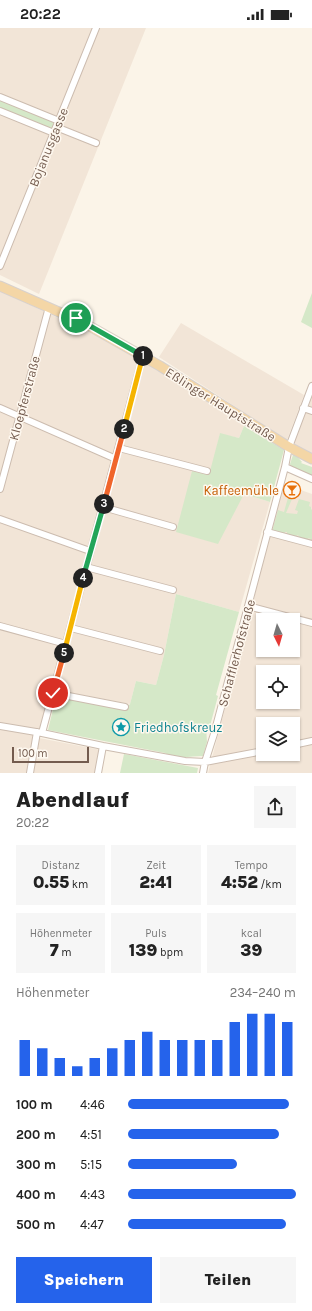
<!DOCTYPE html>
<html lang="de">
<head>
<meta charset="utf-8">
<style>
  :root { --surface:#fff; --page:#f6f6f6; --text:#222; --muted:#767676; --accent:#2563eb }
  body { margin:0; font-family:Karla,sans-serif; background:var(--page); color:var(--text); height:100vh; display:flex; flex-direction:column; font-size:15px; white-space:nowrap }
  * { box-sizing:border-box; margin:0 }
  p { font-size:13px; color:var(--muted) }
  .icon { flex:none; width:22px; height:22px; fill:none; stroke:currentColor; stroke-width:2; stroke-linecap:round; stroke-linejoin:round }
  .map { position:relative; height:745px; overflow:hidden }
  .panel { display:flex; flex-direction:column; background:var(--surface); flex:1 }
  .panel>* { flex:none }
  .needle { width:26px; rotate:175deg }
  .fabs { position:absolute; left:256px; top:585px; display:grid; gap:8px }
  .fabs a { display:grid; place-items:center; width:44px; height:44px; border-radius:0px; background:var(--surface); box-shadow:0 1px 3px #0004; font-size:20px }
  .scale { position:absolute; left:12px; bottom:10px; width:77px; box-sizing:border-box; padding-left:4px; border:2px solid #735b4e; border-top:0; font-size:11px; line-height:14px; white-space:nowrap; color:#735b4e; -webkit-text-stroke:3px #fef8ef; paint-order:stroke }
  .pin { position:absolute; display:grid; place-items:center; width:34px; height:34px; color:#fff; margin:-17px; border:2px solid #fff; border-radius:50%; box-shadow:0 1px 4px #0007 }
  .km { position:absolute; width:20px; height:20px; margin:-10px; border-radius:50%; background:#222; color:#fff; font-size:11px; line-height:20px; text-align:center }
  .round { display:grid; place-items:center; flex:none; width:42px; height:42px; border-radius:0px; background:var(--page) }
  .headline { display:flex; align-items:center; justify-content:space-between; height:68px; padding:0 16px }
  h1 { font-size:22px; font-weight:800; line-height:30px }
  .figures { display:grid; grid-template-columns:repeat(3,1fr); gap:6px; height:68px; padding:4px 16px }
  .figures div { display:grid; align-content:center; border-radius:0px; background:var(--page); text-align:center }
  .figures b { font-size:17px; font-weight:800 }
  .figures small { font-size:11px; font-weight:400 }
  .figures p { font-size:11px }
  .chart { height:112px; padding:8px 16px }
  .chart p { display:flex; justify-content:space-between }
  .chart svg { width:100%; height:72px; margin-top:4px; stroke:var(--accent); stroke-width:6 }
  .cta { display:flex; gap:8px; margin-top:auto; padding:8px 16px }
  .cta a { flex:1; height:46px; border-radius:0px; background:var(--accent); color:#fff; font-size:16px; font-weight:800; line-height:46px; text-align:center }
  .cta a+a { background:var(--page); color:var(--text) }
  ul { padding:0 16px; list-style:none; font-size:13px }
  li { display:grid; grid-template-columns:64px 48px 1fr; align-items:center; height:30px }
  li i { height:10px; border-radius:5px; background:var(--accent) }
  .status { display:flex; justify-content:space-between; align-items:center; height:28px; padding:0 20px; background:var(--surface); direction:ltr }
  .status svg { height:11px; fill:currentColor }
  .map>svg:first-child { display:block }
  .residential { fill:#f2e5d7; fill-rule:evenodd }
  .green { fill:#d5e8c8 }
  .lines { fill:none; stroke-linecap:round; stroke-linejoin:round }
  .street-casing { stroke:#ccbcaf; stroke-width:8 }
  .primary-casing { stroke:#d8d1cd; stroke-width:11 }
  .street { stroke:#fff; stroke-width:6 }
  .primary { stroke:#f4d6a6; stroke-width:9 }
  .split-1-casing { stroke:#fff; stroke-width:8 }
  .split-2-casing { stroke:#fff; stroke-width:8 }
  .split-3-casing { stroke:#fff; stroke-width:8 }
  .split-4-casing { stroke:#fff; stroke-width:8 }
  .split-5-casing { stroke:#fff; stroke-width:8 }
  .split-6-casing { stroke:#fff; stroke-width:8 }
  .split-1 { stroke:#22a559; stroke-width:5 }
  .split-2 { stroke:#f5b400; stroke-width:5 }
  .split-3 { stroke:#f0652b; stroke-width:5 }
  .split-4 { stroke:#22a559; stroke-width:5 }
  .split-5 { stroke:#f5b400; stroke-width:5 }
  .split-6 { stroke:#f0652b; stroke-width:5 }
  .labels { text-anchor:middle; stroke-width:3; stroke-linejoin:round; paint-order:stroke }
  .street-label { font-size:13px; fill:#735b4e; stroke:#fef8ef }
  .food-label { font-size:13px; fill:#c56008; stroke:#fef8ef; text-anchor:end }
  .culture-label { font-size:13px; fill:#0d838f; stroke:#fef8ef; text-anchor:start }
</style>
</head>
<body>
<div class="status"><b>20:22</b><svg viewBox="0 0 49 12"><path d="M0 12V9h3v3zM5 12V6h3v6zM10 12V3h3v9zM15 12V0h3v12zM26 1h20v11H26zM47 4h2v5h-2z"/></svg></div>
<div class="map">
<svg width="312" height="745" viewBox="0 0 312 745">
  <rect width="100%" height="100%" fill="#fbf4e8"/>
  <path class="residential" d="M0,0h146l-107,266 -39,-19z
    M0,263l93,43 64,36 87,56 -5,12 -19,-4 -10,41 -18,-3 52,22 26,8 -31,110 -63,-18 -12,61 -8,30 -20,-4 -6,23 -80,-15 -11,49 62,12 -4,23h-97z
    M181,295l123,72 -17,45 -128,-83z
    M312,367v62l-20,-12z
    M284,456l28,10v279h-104zM263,592h30v30h-30zM263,644h30v30h-30zM263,696h30v30h-30z"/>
  <path class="green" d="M0,71l52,21 2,5 -1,3h-5l-48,-19z
    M312,265v35l-11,-6z
    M244,398l40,24 -14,52 -26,-8 -26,50 -42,-12 16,-61 17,4 11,-42 19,5z
    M295,426l7,8 -1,1 11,4v9l-21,-8 -1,-4 3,-9z
    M289,466l6,2 -1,3h-2l-6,14 11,1 1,-3 -3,-1 4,-11 11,3 -1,4 2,1v2l1,1v32h-2l1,-3 -3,-1 -1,3 -8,-3v-2l-2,-1 -1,3 -9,-2v-4h-2l-1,3 -12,-3 6,-22 6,2z
    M176,566l63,18 -23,83 2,1 -8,30h-4l1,16 -4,14c-11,0 -29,4 -38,-3l-117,-23 8,-33 71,13 1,-4 2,-2 6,-23 20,4 8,-30z
    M124,726l74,14 -1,5h-77z"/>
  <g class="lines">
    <g class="street-casing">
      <path id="street" d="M0,69l59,24
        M0,83l54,22
        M56,99l40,16
        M0,238l96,-238
        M0,380l116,51
        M303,380l9,3
        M119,420l88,23
        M285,439l27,12
        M0,461l49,-182
        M103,479l70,20
        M0,491l90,32
        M267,504l45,12
        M86,539l87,23
        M248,578l64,17
        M0,598l66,18
        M71,600l89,23
        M53,665l72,14
        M0,698l42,7 61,13 82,15 20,1 58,-11
        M42,705l99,-370 3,-6
        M293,717l19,-4
        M30,745l7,-41
        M98,745l5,-27
        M203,745l2,-11 9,-28 71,-267 4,-20 23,-61"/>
    </g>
    <g class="primary-casing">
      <path id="primary" d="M0,258l84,37 76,43 129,81 23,12"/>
    </g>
    <use href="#street" class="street"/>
    <use href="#primary" class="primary"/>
  </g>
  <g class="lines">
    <g class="split-1-casing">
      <path id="split-1" d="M76,290l67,38"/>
    </g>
    <g class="split-2-casing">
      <path id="split-2" d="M124,401l17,-66 3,-6 -1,-1"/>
    </g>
    <g class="split-3-casing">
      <path id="split-3" d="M104,476l20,-75"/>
    </g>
    <g class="split-4-casing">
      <path id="split-4" d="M83,550l21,-74"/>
    </g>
    <g class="split-5-casing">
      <path id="split-5" d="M64,625l19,-75"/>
    </g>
    <g class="split-6-casing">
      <path id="split-6" d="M53,665l11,-40"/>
    </g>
    <use href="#split-1" class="split-1"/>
    <use href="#split-2" class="split-2"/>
    <use href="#split-3" class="split-3"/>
    <use href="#split-4" class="split-4"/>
    <use href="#split-5" class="split-5"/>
    <use href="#split-6" class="split-6"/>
  </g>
  <defs>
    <g id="bar-ring" transform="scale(0.9)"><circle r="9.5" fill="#fef8ef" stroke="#e8710a" stroke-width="1.5"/><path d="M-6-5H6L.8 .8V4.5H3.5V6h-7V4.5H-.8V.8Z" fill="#e8710a"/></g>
    <g id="sight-ring" transform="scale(0.9)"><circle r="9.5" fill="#fef8ef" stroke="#0f9aa8" stroke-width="1.5"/><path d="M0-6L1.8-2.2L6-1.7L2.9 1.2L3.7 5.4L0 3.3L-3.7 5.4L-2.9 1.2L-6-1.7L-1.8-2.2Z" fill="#0f9aa8"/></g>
  </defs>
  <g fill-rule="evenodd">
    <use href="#bar-ring" x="292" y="462"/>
    <use href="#sight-ring" x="121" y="699"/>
  </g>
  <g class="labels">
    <g class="street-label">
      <text transform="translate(48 119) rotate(-68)" y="5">Bojanusgasse</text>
      <text transform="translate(24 370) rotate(-75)" y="5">Kloepferstraße</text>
      <text transform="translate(221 376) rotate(32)" y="5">Eßlinger Hauptstraße</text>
      <text transform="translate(236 625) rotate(-75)" y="5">Schafflerhofstraße</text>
    </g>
    <g class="food-label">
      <text x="279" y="467">Kaffeemühle</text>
    </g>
    <g class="culture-label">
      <text x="134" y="704">Friedhofskreuz</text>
    </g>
  </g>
</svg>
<div class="fabs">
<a><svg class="needle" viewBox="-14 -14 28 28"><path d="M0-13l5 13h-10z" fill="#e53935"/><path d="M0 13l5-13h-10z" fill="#767676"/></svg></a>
<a><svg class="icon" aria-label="locate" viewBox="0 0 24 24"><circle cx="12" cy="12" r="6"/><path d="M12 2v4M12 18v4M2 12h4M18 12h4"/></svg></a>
<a><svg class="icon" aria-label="layers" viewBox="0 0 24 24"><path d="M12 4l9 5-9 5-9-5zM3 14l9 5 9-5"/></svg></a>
</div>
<div class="scale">100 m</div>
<div class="pin" style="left:76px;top:290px;background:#1e9e55"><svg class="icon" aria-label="arrive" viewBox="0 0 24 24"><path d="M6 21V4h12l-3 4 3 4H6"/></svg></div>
<div class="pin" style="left:53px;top:665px;background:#d93025"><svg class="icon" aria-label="check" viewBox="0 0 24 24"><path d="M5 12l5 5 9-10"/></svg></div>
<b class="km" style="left:143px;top:328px">1</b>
<b class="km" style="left:124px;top:401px">2</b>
<b class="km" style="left:104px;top:476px">3</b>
<b class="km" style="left:83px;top:550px">4</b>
<b class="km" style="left:64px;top:625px">5</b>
</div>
<section class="panel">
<div class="headline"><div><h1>Abendlauf</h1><p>20:22</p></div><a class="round"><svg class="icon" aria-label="share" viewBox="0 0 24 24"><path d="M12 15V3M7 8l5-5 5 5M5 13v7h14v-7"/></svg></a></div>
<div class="figures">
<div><p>Distanz</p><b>0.55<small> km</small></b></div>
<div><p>Zeit</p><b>2:41</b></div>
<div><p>Tempo</p><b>4:52<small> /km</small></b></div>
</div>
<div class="figures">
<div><p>Höhenmeter</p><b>7<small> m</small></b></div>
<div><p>Puls</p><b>139<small> bpm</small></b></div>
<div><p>kcal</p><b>39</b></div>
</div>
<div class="chart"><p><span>Höhenmeter</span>234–240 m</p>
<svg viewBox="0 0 160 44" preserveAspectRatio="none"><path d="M5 44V22M15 44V27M25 44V33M35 44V38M45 44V33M55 44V27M65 44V22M75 44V17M85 44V22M95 44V22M105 44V22M115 44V22M125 44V11M135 44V6M145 44V6M155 44V11"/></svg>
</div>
<ul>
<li><b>100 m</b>4:46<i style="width:96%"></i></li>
<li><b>200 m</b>4:51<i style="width:90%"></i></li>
<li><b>300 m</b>5:15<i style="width:65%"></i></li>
<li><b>400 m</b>4:43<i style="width:100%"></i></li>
<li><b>500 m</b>4:47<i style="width:94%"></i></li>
</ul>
<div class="cta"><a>Speichern</a><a>Teilen</a></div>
</section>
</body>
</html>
